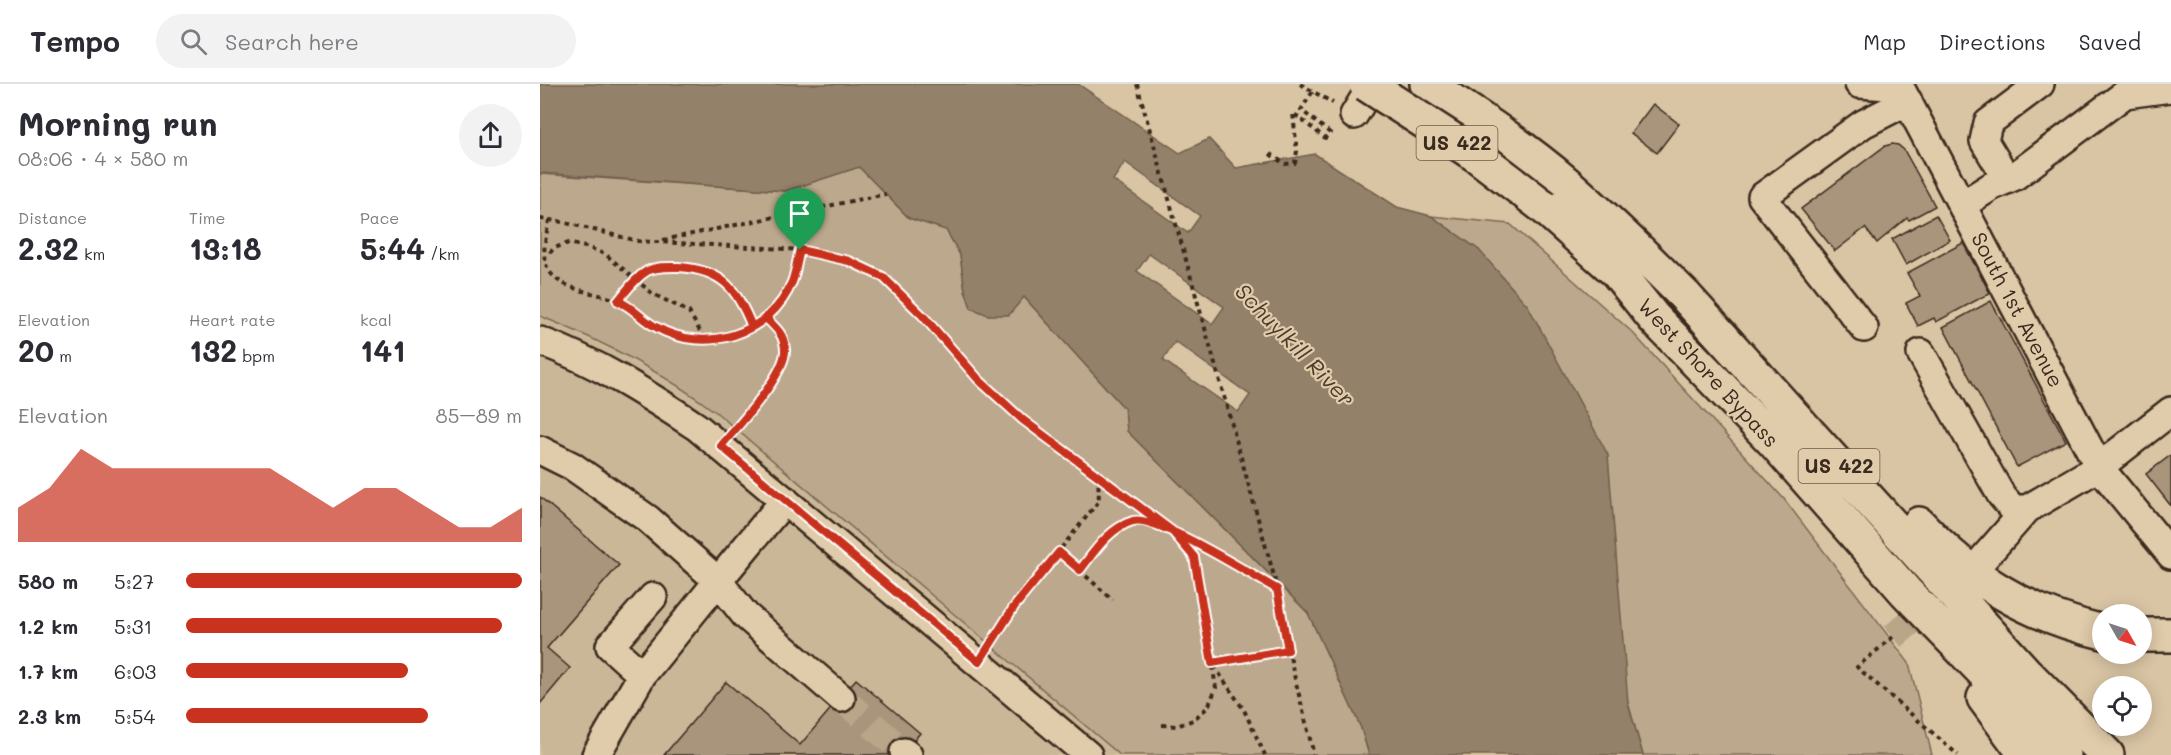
<!DOCTYPE html>
<html lang="en">
<head>
<meta charset="utf-8">
<style>
  :root { --surface:#fff; --page:#f2f2f3; --text:#2b2b33; --muted:#7c7c81; --line:#e1e1e2; --accent:#c8321e }
  body { margin:0; font-family:Mali,sans-serif; background:var(--page); color:var(--text); height:100vh; display:flex; flex-direction:column; font-size:22px; white-space:nowrap }
  * { box-sizing:border-box; margin:0 }
  p { font-size:20px; color:var(--muted) }
  .icon { flex:none; width:33px; height:33px; fill:none; stroke:currentColor; stroke-width:2; stroke-linecap:round; stroke-linejoin:round }
  .map { position:relative; flex:1; overflow:hidden }
  .panel { display:flex; flex-direction:column; background:var(--surface); width:540px }
  .panel>* { flex:none }
  .needle { width:39px; rotate:129deg }
  .buttons { position:absolute; left:1552px; top:520px; display:grid; gap:12px }
  .buttons a { display:grid; place-items:center; width:60px; height:60px; border-radius:50%; background:var(--surface); box-shadow:0 3px 15px #0003; font-size:30px }
  .pin { position:absolute; display:grid; place-items:center; width:51px; height:51px; color:#fff; margin:-62px -26px; border-radius:50% 50% 50% 0; rotate:-45deg; box-shadow:0 0 6px #0007 }
  .pin .icon { rotate:45deg }
  .round { display:grid; place-items:center; flex:none; width:63px; height:63px; border-radius:32px; background:var(--page) }
  .overview { display:flex; align-items:center; justify-content:space-between; height:102px; padding:0 18px }
  h1 { font-size:33px; font-weight:700; line-height:45px }
  .figures { display:grid; grid-template-columns:repeat(3,1fr); gap:9px; height:102px; padding:6px 18px }
  .figures div { display:grid; align-content:center }
  .figures b { font-size:30px; font-weight:700 }
  .figures small { font-size:16px; font-weight:400 }
  .figures p { font-size:16px }
  .chart { height:168px; padding:12px 18px }
  .chart p { display:flex; justify-content:space-between }
  .chart svg { width:100%; height:108px; margin-top:6px; fill:var(--accent); opacity:.7 }
  ul { padding:0 18px; list-style:none; font-size:20px }
  li { display:grid; grid-template-columns:96px 72px 1fr; align-items:center; height:45px }
  li i { height:15px; border-radius:8px; background:var(--accent) }
  header { display:flex; align-items:center; gap:36px; box-sizing:border-box; height:84px; padding:0 30px; background:var(--surface); border-bottom:2px solid var(--line) }
  header strong { font-size:28px }
  nav { display:flex; gap:33px; margin-inline-start:auto; font-size:21px }
  .search { width:420px; height:54px; background:var(--page); display:flex; align-items:center; gap:15px; box-sizing:border-box; padding:0 21px; border-radius:33px; color:var(--muted); font-size:22px }
  main { display:flex; flex:1; min-height:0 }
  .map>svg:first-child { display:block }
  .built { fill:#cab798 }
  .green { fill:#bca88c; stroke:#7c6955; stroke-width:1.5 }
  .water { fill:#94816a; stroke:#705e4c; stroke-width:1.5; fill-rule:evenodd }
  .building { fill:#a8957b; stroke:#3b2a1e; stroke-width:1.5 }
  .lines { fill:none; stroke-linecap:round; stroke-linejoin:round }
  .minor-tunnel { stroke:#b9a689; stroke-width:27; stroke-dasharray:27 14; stroke-linecap:butt }
  .minor-casing { stroke:#3b2a1e; stroke-width:32 }
  .highway-casing { stroke:#3b2a1e; stroke-width:38 }
  .path { stroke:#3b2a1e; stroke-width:4; stroke-dasharray:4.5 4.5; stroke-linecap:butt }
  .minor { stroke:#e0cbaa; stroke-width:27 }
  .highway { stroke:#e0cbaa; stroke-width:33 }
  .highway-bridge-casing { stroke:#3b2a1e; stroke-width:38; stroke-linecap:butt }
  .highway-bridge { stroke:#e0cbaa; stroke-width:33 }
  .route-casing { stroke:#fff; stroke-width:12 }
  .route { stroke:#c8321e; stroke-width:8 }
  .labels { text-anchor:middle; stroke-width:4.5; stroke-linejoin:round; paint-order:stroke }
  .shield { fill:#e0cbaa; stroke:#6c5a48; stroke-width:1.5 }
  .shield-label { font-size:20px; font-weight:bold; fill:#3b2a1e }
  .street-label { font-size:21px; fill:#3b2a1e; stroke:#e0cbaa }
  .water-label { font-size:22px; font-style:italic; fill:#4d3b2d; stroke:#e0cbaa }
</style>
</head>
<body>
<header>
<strong>Tempo</strong>
<div class="search"><svg class="icon" aria-label="search" viewBox="0 0 24 24"><circle cx="10" cy="10" r="6"/><path d="M15 15l6 6"/></svg>Search here</div>
<nav><a>Map</a><a>Directions</a><a>Saved</a></nav>
</header>
<main>
<section class="panel">
<div class="overview"><div><h1>Morning run</h1><p>08:06 · 4 × 580 m</p></div><a class="round"><svg class="icon" aria-label="share" viewBox="0 0 24 24"><path d="M12 15V3M7 8l5-5 5 5M5 13v7h14v-7"/></svg></a></div>
<div class="figures">
<div><p>Distance</p><b>2.32<small> km</small></b></div>
<div><p>Time</p><b>13:18</b></div>
<div><p>Pace</p><b>5:44<small> /km</small></b></div>
</div>
<div class="figures">
<div><p>Elevation</p><b>20<small> m</small></b></div>
<div><p>Heart rate</p><b>132<small> bpm</small></b></div>
<div><p>kcal</p><b>141</b></div>
</div>
<div class="chart"><p><span>Elevation</span>85–89 m</p>
<svg viewBox="0 0 160 44" preserveAspectRatio="none"><path d="M0 44V30L10 22L20 6L30 14L40 14L50 14L60 14L70 14L80 14L90 22L100 30L110 22L120 22L130 30L140 38L150 38L160 30V44z"/></svg>
</div>
<ul>
<li><b>580 m</b>5:27<i style="width:100%"></i></li>
<li><b>1.2 km</b>5:31<i style="width:94%"></i></li>
<li><b>1.7 km</b>6:03<i style="width:66%"></i></li>
<li><b>2.3 km</b>5:54<i style="width:72%"></i></li>
</ul>
</section>
<div class="map">
<svg width="1631" height="671" viewBox="0 0 1631 671">
  <rect width="100%" height="100%" fill="#d9c5a4"/>
  <filter id="ink" filterUnits="userSpaceOnUse"><feTurbulence type="fractalNoise" baseFrequency=".0167" numOctaves="2"/><feDisplacementMap in="SourceGraphic" scale="12" xChannelSelector="R" yChannelSelector="G"/><feConvolveMatrix kernelMatrix="1 2 1 2 8 2 1 2 1" color-interpolation-filters="sRGB"/></filter>
  <g filter="url(#ink)">
    <path class="built" d="M0,232l43,17 63,33 38,23 33,24 403,342h-580z"/>
    <path class="green" d="M319,83l50,51 37,12 14,25 5,35 59,7 101,112 2,22 181,182 53,115 8,27h-249l-403,-342c-55,-41 -114,-72 -177,-97v-142l245,17z
      M891,132l79,8 122,108 152,167 125,164 23,92h-289l-15,-52 -149,-453z"/>
    <path class="water" d="M0,0h538l102,69 29,-14 27,29 79,-14 82,53 34,9 48,34 49,56 80,149 20,248 15,52h-274l-8,-27 -53,-115 -181,-182 -2,-22 -101,-112 -15,18h-21l-17,-7 -6,-18 -5,-35 -14,-25 -37,-12 -50,-51 -73,24 -246,-18zM585,78l75,54 -12,17 -75,-53zM609,170l75,53 -12,17 -75,-53zM635,258l75,53 -12,17 -75,-52z"/>
    <path class="building" d="M1113,20l26,20 -22,29 -26,-20z
      M1352,60l6,1 6,5 31,56 -26,14 -2,-2 -30,25 -12,-15 -30,23 -34,-42 84,-63z
      M1396,131l14,25 -44,25 -14,-26z
      M1423,159l27,50 -54,29 -2,-4 -16,8 -12,-23 14,-7 -13,-23z
      M1451,217l75,140 -49,26 -74,-140z
      M1631,371v51l-25,-32z
      M0,413l79,68 -72,83 23,20 -30,36z
      M316,595l64,54 -18,22h-238l62,-73 74,63z"/>
    <g class="lines">
      <path class="minor-tunnel" d="M1353,553l72,-62
        M301,614l63,54"/>
      <g class="minor-casing">
        <path id="minor" d="M1319,0l30,2 13,5 197,376 72,88
          M814,31l19,-31
          M1467,95l-23,-38 4,-18 52,-39
          M1422,121l30,-19 23,-10 110,-82 46,-6
          M1324,244l-102,-131 101,-73 45,-23
          M0,257c57,21 107,53 157,86l391,328
          M1381,269l80,142 12,14h14l72,-42 72,-56
          M0,366l32,16 76,53 70,62 67,-81
          M1444,474l43,-49
          M113,513l-43,49 32,29 76,-94 27,34 96,83
          M364,668l4,3
          M56,671l46,-80"/>
      </g>
      <g class="highway-casing">
        <path id="highway" d="M887,0c48,31 96,62 139,99 41,36 81,75 120,114l338,374 83,84
          M1004,123l73,65 37,46 120,124 132,150 158,163
          M1379,440c54,57 107,90 184,108
          M1602,551h29
          M1444,614l42,57"/>
      </g>
      <path class="path" d="M597,0l137,492 19,95 21,84
        M760,0l33,19
        M730,70l15,10 10,-1 2,-12 -4,-38 32,25 5,-5 -29,-23 12,-19
        M0,135l18,2 80,20 167,9 44,11 34,16 40,39 56,64 44,40 149,111 22,26 18,106 32,47 21,45
        M9,136c-2,15 -9,35 -1,49 12,22 48,23 69,31 17,7 26,22 41,29 8,3 17,8 26,10 43,8 92,-15 108,-58 4,-10 5,-21 8,-31
        M123,156l223,-46
        M4,176l10,-12 15,-5 20,5 16,6 48,40 36,18 16,28
        M78,217c9,-11 17,-23 29,-30 10,-5 22,-4 32,-4 44,3 58,22 73,60
        M197,343c16,-20 63,-70 43,-96 -4,-5 -10,-9 -14,-13
        M635,449l101,56
        M519,468l54,48
        M540,486c13,-17 33,-49 58,-49 10,0 18,4 28,7
        M1353,553l-36,30 101,88
        M452,558l22,-35 85,-106 -1,-25
        M622,641l15,1 16,-6 15,-13 8,-19 -4,-25 76,-13"/>
      <use href="#minor" class="minor"/>
      <use href="#highway" class="highway"/>
      <g class="highway-bridge-casing">
        <path id="highway-bridge" d="M826,0l110,71 68,52"/>
      </g>
      <use href="#highway-bridge" class="highway-bridge"/>
    </g>
  </g>
  <g class="lines" filter="url(#ink)">
    <g class="route-casing">
      <path id="route" d="M260,166c-3,10 -4,22 -8,32 -21,53 -88,73 -136,45 -14,-7 -23,-20 -38,-26 9,-11 17,-23 29,-30 10,-5 22,-4 32,-4 44,3 58,22 73,60l14,-9c10,10 18,16 19,31 2,24 -48,78 -64,97l258,216 35,-55 45,-55 21,18c14,-18 29,-42 53,-49 24,-6 118,54 144,68l11,61 -76,13 -18,-106 -22,-26 -149,-111 -44,-40 -56,-64 -40,-39 -34,-16 -49,-11"/>
    </g>
    <use href="#route" class="route"/>
  </g>
  <g class="labels">
    <g class="shield">
      <rect x="876.5" y="42" width="81" height="34" rx="4.5"/>
      <rect x="1258.5" y="365" width="81" height="34" rx="4.5"/>
    </g>
    <g class="shield-label">
      <text x="917" y="66">US 422</text>
      <text x="1299" y="389">US 422</text>
    </g>
    <g class="street-label">
      <text transform="translate(1477 226) rotate(62)" y="7">South 1st Avenue</text>
      <text transform="translate(1168 289) rotate(47)" y="7">West Shore Bypass</text>
    </g>
    <g class="water-label">
      <text transform="translate(755 261) rotate(46)" y="8">Schuylkill River</text>
    </g>
  </g>
</svg>
<div class="buttons">
<a><svg class="needle" viewBox="-14 -14 28 28"><path d="M0-13l5 13h-10z" fill="#e53935"/><path d="M0 13l5-13h-10z" fill="#7c7c81"/></svg></a>
<a><svg class="icon" aria-label="locate" viewBox="0 0 24 24"><circle cx="12" cy="12" r="6"/><path d="M12 2v4M12 18v4M2 12h4M18 12h4"/></svg></a>
</div>
<div class="pin" style="left:260px;top:166px;background:#1e9e55"><svg class="icon" aria-label="arrive" viewBox="0 0 24 24"><path d="M6 21V4h12l-3 4 3 4H6"/></svg></div>
</div>
</main>
</body>
</html>
